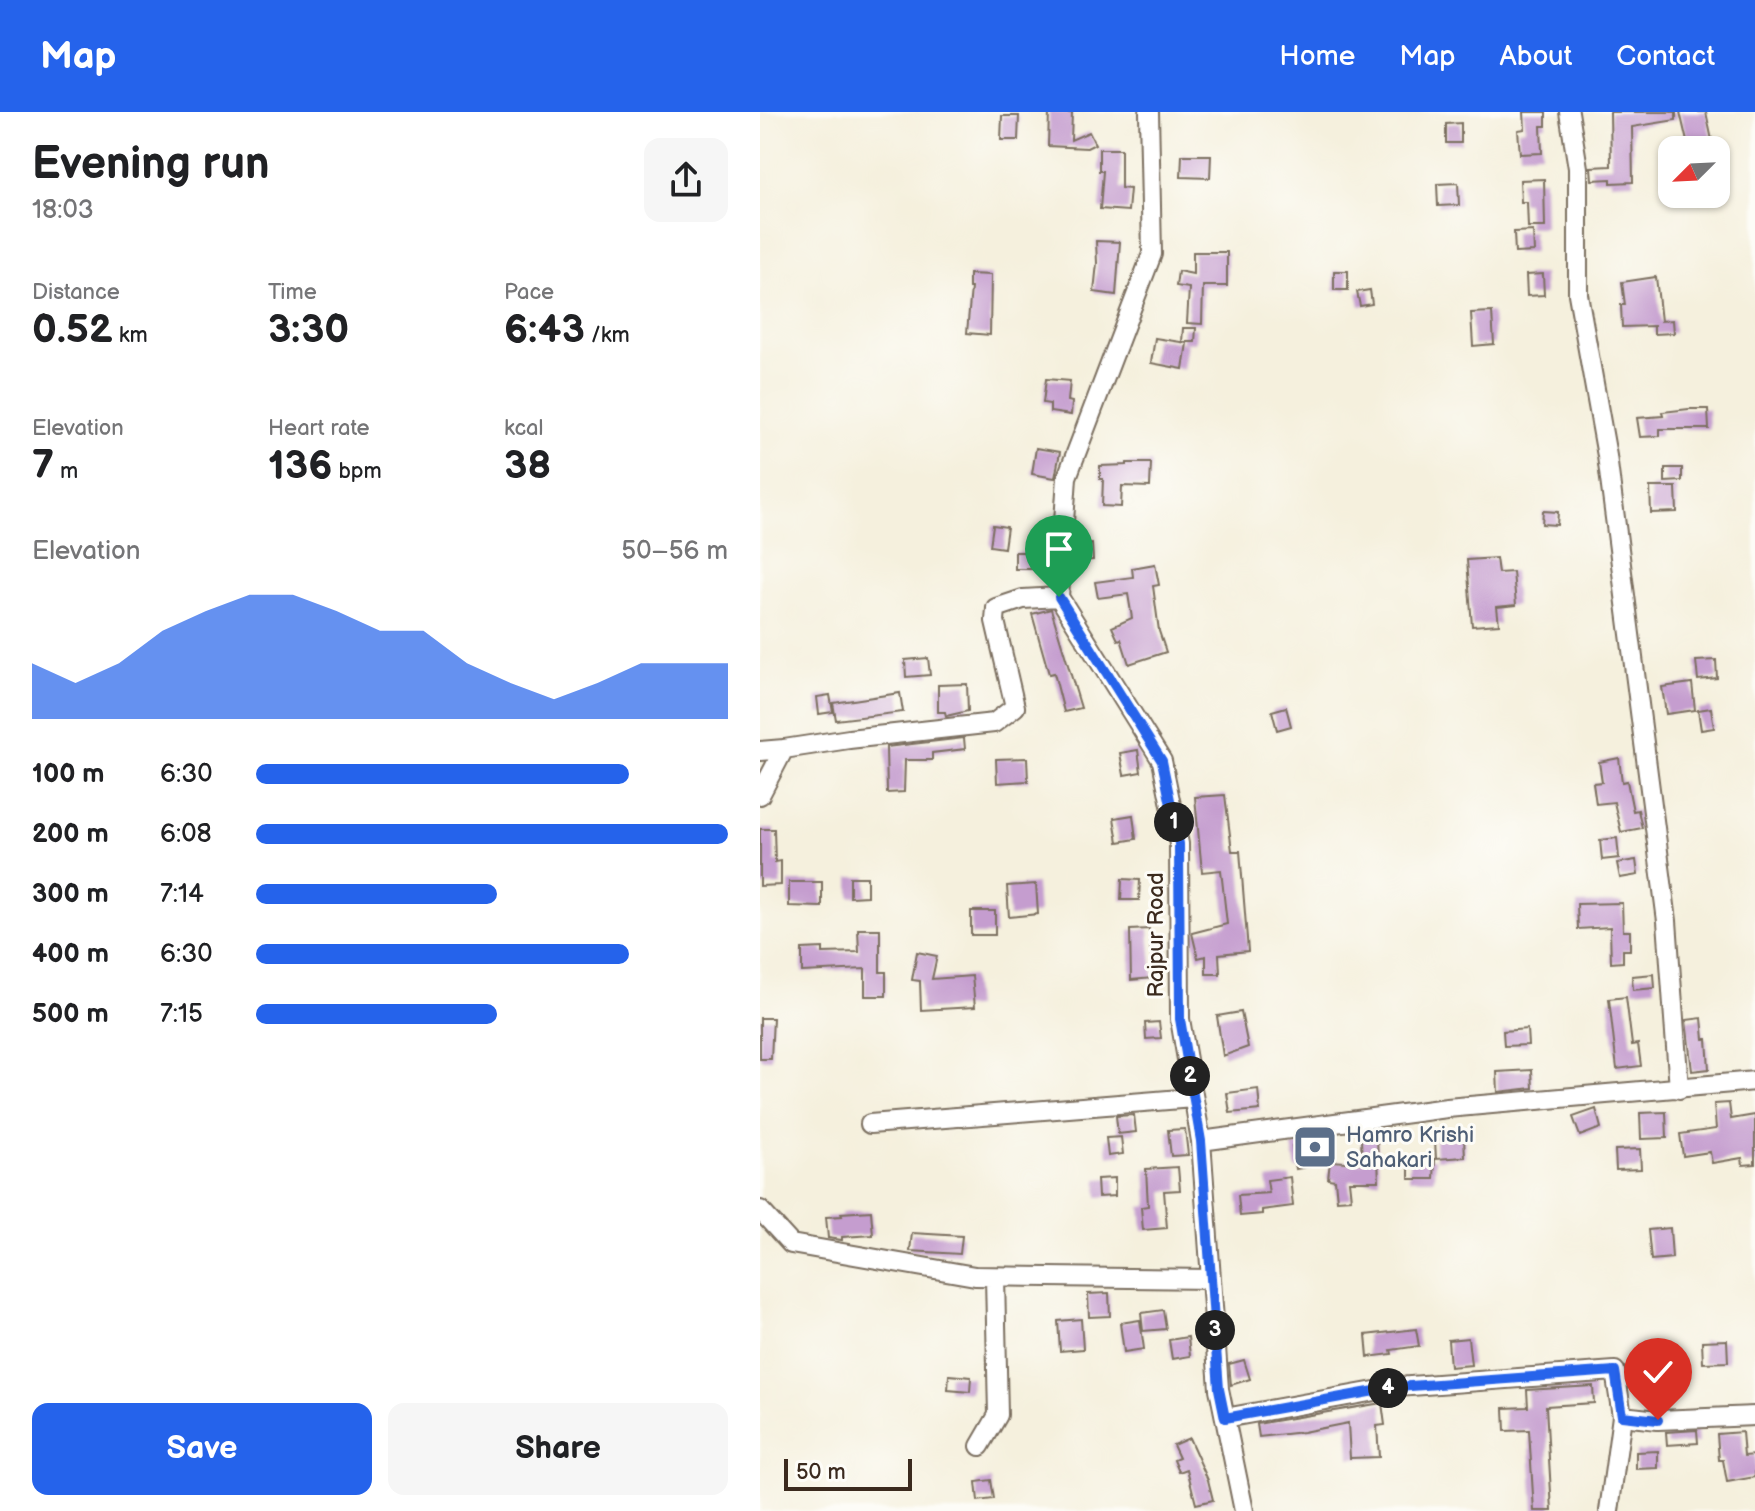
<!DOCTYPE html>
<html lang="en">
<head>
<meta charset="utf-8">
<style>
  :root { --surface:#fff; --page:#f6f6f6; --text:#202124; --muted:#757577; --accent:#2563eb }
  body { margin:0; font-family:"Balsamiq Sans",sans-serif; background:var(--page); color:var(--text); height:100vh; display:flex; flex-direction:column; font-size:30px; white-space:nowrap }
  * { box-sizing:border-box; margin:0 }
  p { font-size:26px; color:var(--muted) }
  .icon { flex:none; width:44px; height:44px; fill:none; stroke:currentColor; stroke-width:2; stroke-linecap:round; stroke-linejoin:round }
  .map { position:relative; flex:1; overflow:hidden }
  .panel { display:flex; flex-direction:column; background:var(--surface); width:760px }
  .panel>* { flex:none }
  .needle { width:52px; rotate:246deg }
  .tools { position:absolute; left:898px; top:24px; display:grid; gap:16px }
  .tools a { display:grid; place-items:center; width:72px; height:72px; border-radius:16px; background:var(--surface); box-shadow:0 2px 6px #0004; font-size:40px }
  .scale { position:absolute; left:24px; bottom:20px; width:128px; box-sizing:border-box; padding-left:8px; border:4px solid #3b2a1e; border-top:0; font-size:22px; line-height:28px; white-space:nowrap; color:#3b2a1e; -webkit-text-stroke:6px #fdfcf7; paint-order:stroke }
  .pin { position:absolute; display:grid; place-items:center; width:68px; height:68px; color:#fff; margin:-82px -34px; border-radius:50% 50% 50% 0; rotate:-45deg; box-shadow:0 0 8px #0007 }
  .pin .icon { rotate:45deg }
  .km { position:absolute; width:40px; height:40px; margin:-20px; border-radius:50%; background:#222; color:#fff; font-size:22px; line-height:40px; text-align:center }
  .round { display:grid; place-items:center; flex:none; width:84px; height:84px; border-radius:16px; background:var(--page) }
  .headline { display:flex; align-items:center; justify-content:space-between; height:136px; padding:0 32px }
  h1 { font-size:44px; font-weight:700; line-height:60px }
  .stats { display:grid; grid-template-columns:repeat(3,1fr); gap:12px; height:136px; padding:8px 32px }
  .stats div { display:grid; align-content:center }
  .stats b { font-size:40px; font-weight:700 }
  .stats small { font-size:22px; font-weight:400 }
  .stats p { font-size:22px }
  .chart { height:224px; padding:16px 32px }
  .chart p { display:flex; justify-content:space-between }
  .chart svg { width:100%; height:144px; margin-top:8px; fill:var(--accent); opacity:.7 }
  .primary-button { display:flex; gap:16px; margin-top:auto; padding:16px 32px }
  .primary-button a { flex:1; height:92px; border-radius:16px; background:var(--accent); color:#fff; font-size:32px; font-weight:700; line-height:92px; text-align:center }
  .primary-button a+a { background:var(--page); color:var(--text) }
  ul { padding:0 32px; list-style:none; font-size:26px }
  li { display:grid; grid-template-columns:128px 96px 1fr; align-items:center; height:60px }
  li i { height:20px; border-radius:10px; background:var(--accent) }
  header { display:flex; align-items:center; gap:48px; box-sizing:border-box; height:112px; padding:0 40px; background:var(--accent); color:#fff }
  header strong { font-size:38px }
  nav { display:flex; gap:44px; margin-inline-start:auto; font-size:28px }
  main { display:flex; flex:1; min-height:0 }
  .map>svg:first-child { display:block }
  .building { fill:#c59dcf }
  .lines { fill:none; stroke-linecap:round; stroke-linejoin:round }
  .minor-casing { stroke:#7c6f61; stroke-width:22 }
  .minor { stroke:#fff; stroke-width:18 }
  .route-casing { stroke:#fff; stroke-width:16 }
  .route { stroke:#2563eb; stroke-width:10 }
  .labels { text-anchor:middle; stroke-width:6; stroke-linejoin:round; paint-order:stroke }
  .street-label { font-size:22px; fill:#3b2a1e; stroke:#fdfcf7 }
  .service-label { font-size:22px; fill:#4e5e75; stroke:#fdfcf7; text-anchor:start }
</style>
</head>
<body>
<header>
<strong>Map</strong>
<nav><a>Home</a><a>Map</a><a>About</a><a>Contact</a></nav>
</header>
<main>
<section class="panel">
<div class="headline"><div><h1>Evening run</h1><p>18:03</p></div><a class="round"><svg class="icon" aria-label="share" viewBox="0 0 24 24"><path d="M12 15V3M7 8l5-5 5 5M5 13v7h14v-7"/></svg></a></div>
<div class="stats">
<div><p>Distance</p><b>0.52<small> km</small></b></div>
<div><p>Time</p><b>3:30</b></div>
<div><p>Pace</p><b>6:43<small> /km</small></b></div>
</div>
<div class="stats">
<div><p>Elevation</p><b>7<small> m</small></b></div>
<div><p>Heart rate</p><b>136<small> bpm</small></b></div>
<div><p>kcal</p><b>38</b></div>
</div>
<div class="chart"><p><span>Elevation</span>50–56 m</p>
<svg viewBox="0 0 160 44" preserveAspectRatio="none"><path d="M0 44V27L10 33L20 27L30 17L40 11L50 6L60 6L70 11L80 17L90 17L100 27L110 33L120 38L130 33L140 27L150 27L160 27V44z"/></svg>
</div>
<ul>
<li><b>100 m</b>6:30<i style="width:79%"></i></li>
<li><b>200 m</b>6:08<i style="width:100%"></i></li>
<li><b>300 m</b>7:14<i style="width:51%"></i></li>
<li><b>400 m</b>6:30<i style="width:79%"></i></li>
<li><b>500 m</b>7:15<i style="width:51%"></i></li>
</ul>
<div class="primary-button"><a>Save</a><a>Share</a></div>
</section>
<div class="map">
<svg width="995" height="1399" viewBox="0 0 995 1399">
  <rect width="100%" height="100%" fill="#fdfcf7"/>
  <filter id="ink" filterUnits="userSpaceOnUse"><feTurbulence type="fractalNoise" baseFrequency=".0125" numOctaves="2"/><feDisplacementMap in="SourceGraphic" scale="16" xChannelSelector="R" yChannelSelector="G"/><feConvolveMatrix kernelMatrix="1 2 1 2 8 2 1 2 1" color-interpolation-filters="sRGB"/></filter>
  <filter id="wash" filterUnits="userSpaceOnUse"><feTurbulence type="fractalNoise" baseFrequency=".006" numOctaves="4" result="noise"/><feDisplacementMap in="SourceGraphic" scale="32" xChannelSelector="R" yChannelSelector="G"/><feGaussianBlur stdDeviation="1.8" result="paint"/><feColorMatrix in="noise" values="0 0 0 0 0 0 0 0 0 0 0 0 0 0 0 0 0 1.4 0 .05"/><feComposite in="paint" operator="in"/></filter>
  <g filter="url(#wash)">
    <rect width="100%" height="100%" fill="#f5f0dd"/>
    <g id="blocks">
      <path class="building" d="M289,0l23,1 -1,27 18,-8 6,12 -8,4 -39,-2z
        M764,0h22v14h-5l1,27 -22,1 -2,-24 7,-1z
        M850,0h66v8l-44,7 1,55 -22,1v-4l-19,1 -1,-13 20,-1z
        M920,0h26l7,33 -24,5z
        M242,4h17l-1,24h-17z
        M701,11v20h-15v-19z
        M339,37h22v39l9,1 -2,22 -28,-2 3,-38h-4z
        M422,43h29l-1,23 -29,-1z
        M784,67l1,48h-17l-1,-25h-6l-1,-22z
        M698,71l1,22 -21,1 -1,-22z
        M773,119l1,21 -19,1 -1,-21z
        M336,129l24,1 -4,53 -22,-3 3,-29z
        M433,140h34v34h-24l-1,38 -15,-1 2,-35 -13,-2 2,-15 15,3z
        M574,159h14v19h-14z
        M209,162l22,1 -1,60 -23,-2 4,-45h-2z
        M783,162l1,21 -17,1 -1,-21z
        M896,165l5,44 12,-1 1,13 -20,1v-8l-32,1 -1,-22h4l-3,-23z
        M610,178l2,14 -12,2 -3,-14z
        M732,200l2,32 -21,2 -2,-33z
        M423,216h13l-1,14h-13z
        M395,226l32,5 -4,26 -32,-6z
        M286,267l24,2 -2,20 4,1 -1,13 -21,-3v-8l-7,-1z
        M929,297h19l1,20h-49v7l-20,1 -3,-19 26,-2 -1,-4z
        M276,336l24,4 -5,26 -23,-4z
        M367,351h24l-1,24 -28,-1 -1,21 -19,-1 1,-27h-3v-13l27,-1z
        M905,356h17v13l-17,1z
        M890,375h26l1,25 -26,1z
        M783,399l15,1 -1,13 -15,-1z
        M233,413l14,2 -3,21 -14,-2z
        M332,432l1,16 -16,1 -1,-16z
        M255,440h25v17h-25z
        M736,446l2,15 15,-1 3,33 -19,2 2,17 -27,2 -5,-66z
        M395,452l4,21 -6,1 6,45 7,21 -37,12 -8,-25 -3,1 -6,-13 20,-9 -4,-24 -30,4 -3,-16 38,-5 -1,-9z
        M291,497l30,99 -17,4 -10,-39 -5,1 -17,-60z
        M168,546l2,17 -24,2 -1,-17z
        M956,548l1,18 -19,2 -2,-19z
        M932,571l3,27 -29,4 -4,-27z
        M207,572l1,27 -22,5 -1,-4h-7v-27z
        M140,581l3,19 -67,8 -3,-17z
        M70,583l3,17 -14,2 -2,-17z
        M526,595l5,19 -14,4 -5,-19z
        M951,596l3,20 -13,2 -3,-20z
        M204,626l1,11 -33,4v7h-27l-1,32 -17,1 -1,-46z
        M378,638l3,22 -17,3 -4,-22z
        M267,646l1,23 -31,2 -1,-24z
        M859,646l3,24 5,-1 6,30 5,-1 4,18 -21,4 -7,-30 -18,2 -3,-21 9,-1 -3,-20z
        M465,683l7,56h8l8,100 -29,3 1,20h-14v-18l-8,2 -6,-25 35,-9 -6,-54 -19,2 -7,-75z
        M373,703l3,24 -18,3 -4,-24z
        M0,717h14l1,33 6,-1v24l-21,1z
        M857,726l2,20 -17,2 -2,-20z
        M876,748l2,15 -18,3 -3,-15z
        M90,765h17v19l-17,1z
        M362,767l18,1 -1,20h-18z
        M29,770h33v25l-33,-1z
        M276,772l2,30 -29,3 -2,-31z
        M862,791l1,28h7v19h-7v12l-12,1 -1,-36 -32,2 -1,-25z
        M211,799h24v24h-24z
        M98,817h22v43h6v24h-21v-27l-63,3v-23l21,-1v5l36,-1z
        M389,817l4,49 -22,2 -1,-50z
        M157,840l20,4 -5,23 40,-3 3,31 -54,3 -1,-29 -8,-1z
        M894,862l1,14 -22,2 -1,-14z
        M866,885l6,48 6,-1 3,22 -24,3 -8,-70z
        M481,900l7,35 -25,9 -6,-40z
        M0,906h13l-2,41h-11z
        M942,906l2,21h3l2,30 -17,2 -6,-51z
        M399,910l2,16 -15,1 -1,-16z
        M767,917l1,16 -24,1 -1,-15z
        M772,958l1,18 -35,4 -1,-20z
        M498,977l2,21 -30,3 -3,-20z
        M969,991l2,16 24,-4v49l-12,1 -1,-7 -30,5 -2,-11 -27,4 -3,-22 36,-5 -2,-25z
        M836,997l5,19 -21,8 -7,-19z
        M906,1000l1,26 -26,1 -1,-26z
        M374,1003l2,17 -18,2 -2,-18z
        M425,1017l3,26 -17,1 -3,-26z
        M361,1025l2,17 -15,2 -2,-18z
        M704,1026l1,19 -29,2 -1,-19z
        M601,1027h16l2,42h-30l2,18 -14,1 -2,-20 -7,-1 2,-18 32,2z
        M548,1031l4,23 -16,3 -4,-23z
        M880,1037l1,20 -25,1 -1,-20z
        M649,1046l26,1 -1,20h-25z
        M418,1055l2,23 -16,1 3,37 -24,2 -2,-23 7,-1 -2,-37z
        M530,1065l3,29 -31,4v4l-22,2 -2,-21 31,-2 -2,-13z
        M355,1066v18l-17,1 -1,-18z
        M111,1099l2,24 -31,2v3l-14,-2 -2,-21 16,-1 -1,-3z
        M910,1116l2,30 -21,2 -3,-30z
        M152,1121l50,3 -2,18 -50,-3z
        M349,1181l1,23 -21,1 -1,-23z
        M403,1198l3,19 -23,2 -2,-18z
        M321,1207l2,30 -23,2 -2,-30z
        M380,1208l4,29 -20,3 -4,-29z
        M656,1217l3,17 -28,4 1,4 -24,3 -2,-22z
        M428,1225l2,19 -18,3 -3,-19z
        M708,1226l3,27 -21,2 -2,-27z
        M967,1228l1,22 -25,1 -1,-22z
        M484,1248l6,19 -19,6 -2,-21z
        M189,1263l22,2 -1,15 -22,-2z
        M833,1274l1,17 -48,3 6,105h-18l-5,-81 -24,1 -1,-23 24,-1 -1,-17z
        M622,1291l3,22 -8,1 2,31 -29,1 -2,-35 -45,9 -44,5 -2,-13z
        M937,1318l1,13 -31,2 -1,-13z
        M982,1320l2,24 11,-1v22l-28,5 -4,-22h-4l-2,-26z
        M429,1326l19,42 5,20 -17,4 -9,-35 -8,3 -5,-12 5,-2 -6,-13z
        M898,1339v17l-22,1v-17z
        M231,1368l3,19 -16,2 -2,-19z"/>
    </g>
  </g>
  <g filter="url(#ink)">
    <use href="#blocks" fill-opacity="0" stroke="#7c6f61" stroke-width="2"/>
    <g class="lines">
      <g class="minor-casing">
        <path id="minor" d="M389,0l3,142 -85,223 -8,120 103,164 17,83 1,175 21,122 18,248 25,122
          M809,0l9,56v126l29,162 60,465 12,168
          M0,639l24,-2
          M0,683l24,-46 65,-10 145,-16 21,-16 -20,-86 1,-13 27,-9 36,-2
          M110,1012l323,-26
          M441,1029l246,-33 308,-27
          M0,1098l31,34 184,32 236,3
          M465,1306l172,-31 218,-16 7,45 36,4 97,-4
          M220,1334l18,-31 -3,-138
          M849,1399l13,-95"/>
      </g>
      <use href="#minor" class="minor"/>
    </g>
  </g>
  <g class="lines" filter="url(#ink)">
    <g class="route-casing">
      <path id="route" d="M299,485l103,164 17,83 1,175 21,122 18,248 6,29 172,-31 218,-16 7,45 36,4"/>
    </g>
    <use href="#route" class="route"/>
  </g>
  <defs>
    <g id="bank-square" transform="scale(2.3)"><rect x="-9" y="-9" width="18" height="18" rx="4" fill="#5c6f8a" stroke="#fdfcf7"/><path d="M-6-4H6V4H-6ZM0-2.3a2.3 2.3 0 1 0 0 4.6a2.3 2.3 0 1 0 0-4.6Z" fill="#fff"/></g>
  </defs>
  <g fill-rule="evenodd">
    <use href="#bank-square" x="555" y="1035"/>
  </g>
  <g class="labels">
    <g class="street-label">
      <text transform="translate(395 823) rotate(-90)" y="8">Rajpur Road</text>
    </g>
    <g class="service-label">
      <text x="586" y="1030">Hamro Krishi<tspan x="586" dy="25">Sahakari</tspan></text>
    </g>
  </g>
</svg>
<div class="tools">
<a><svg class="needle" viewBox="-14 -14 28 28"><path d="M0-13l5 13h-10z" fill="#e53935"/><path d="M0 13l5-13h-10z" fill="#757577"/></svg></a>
</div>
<div class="scale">50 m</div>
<div class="pin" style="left:299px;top:485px;background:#1e9e55"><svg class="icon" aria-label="arrive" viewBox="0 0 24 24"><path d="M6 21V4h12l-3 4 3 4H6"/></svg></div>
<div class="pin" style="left:898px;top:1308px;background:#d93025"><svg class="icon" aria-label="check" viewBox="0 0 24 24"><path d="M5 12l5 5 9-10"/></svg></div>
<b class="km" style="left:414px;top:710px">1</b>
<b class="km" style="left:430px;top:964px">2</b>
<b class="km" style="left:455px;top:1218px">3</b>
<b class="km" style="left:628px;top:1276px">4</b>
</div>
</main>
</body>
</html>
